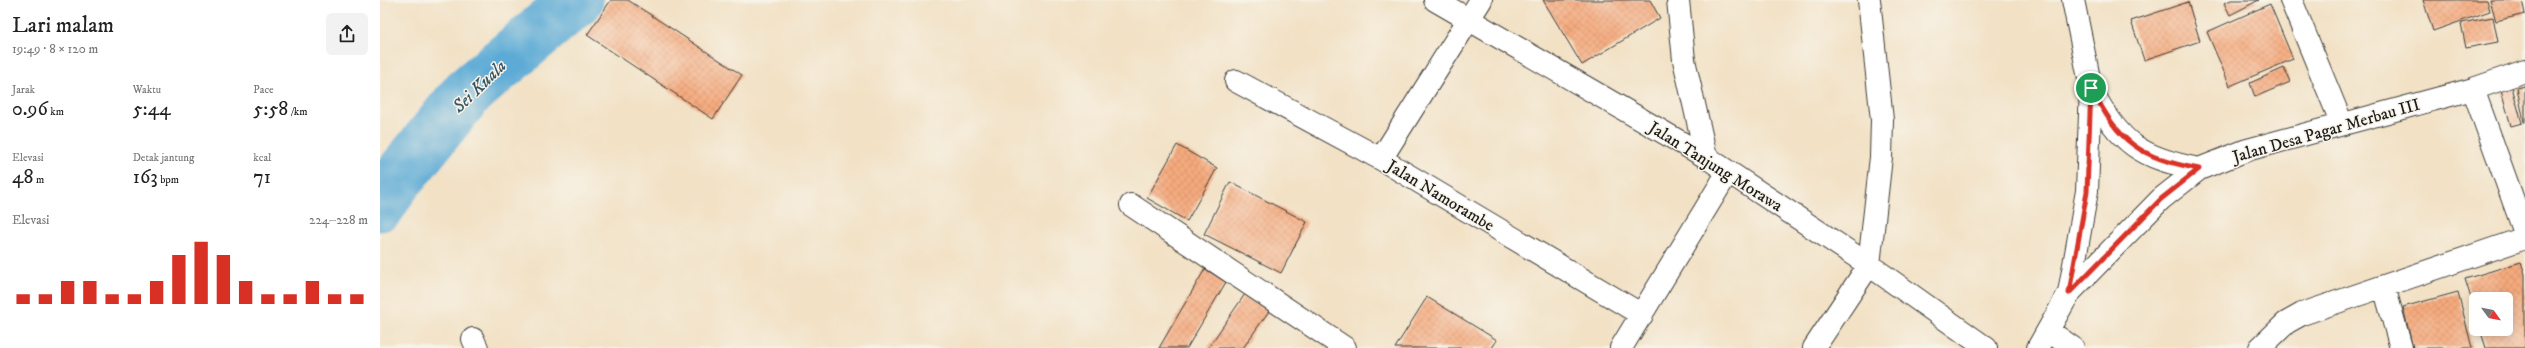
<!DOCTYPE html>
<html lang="id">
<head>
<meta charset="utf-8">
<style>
  :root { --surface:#fff; --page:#f2f2f2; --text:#222; --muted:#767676; --accent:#d93025 }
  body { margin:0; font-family:"IM FELL DW Pica",serif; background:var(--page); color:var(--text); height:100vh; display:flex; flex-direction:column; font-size:15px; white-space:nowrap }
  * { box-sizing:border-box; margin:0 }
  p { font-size:13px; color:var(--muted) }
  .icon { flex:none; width:22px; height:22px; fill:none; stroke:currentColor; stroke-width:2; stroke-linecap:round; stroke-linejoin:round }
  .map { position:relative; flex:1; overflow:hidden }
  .drawer { display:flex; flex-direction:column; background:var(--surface); width:380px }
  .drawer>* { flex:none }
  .needle { width:26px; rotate:123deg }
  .fabs { position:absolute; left:2089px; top:292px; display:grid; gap:8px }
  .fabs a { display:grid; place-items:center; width:44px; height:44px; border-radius:6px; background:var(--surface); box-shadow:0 2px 10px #0003; font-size:20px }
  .pin { position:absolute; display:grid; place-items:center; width:34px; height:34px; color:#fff; margin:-17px; border:2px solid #fff; border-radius:50%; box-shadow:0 1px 4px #0007 }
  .round { display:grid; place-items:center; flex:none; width:42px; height:42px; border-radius:6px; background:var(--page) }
  .head { display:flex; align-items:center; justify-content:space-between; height:68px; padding:0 12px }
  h1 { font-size:22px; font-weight:600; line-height:30px }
  .stats { display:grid; grid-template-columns:repeat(3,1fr); gap:6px; height:68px; padding:4px 12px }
  .stats div { display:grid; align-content:center }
  .stats b { font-size:20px; font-weight:600 }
  .stats small { font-size:11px; font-weight:400 }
  .stats p { font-size:11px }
  .chart { height:112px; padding:8px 12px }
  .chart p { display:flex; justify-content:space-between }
  .chart svg { width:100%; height:72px; margin-top:4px; stroke:var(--accent); stroke-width:6 }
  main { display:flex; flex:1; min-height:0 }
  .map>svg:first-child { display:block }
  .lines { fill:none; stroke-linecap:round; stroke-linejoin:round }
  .river { stroke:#5caad5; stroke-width:53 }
  .building { fill:url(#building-cross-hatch) }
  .minor-casing { stroke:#3c3a35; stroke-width:24 }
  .minor { stroke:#fff; stroke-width:22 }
  .route-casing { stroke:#fff; stroke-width:8 }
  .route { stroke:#d93025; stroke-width:5 }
  .labels { text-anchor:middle; stroke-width:3; stroke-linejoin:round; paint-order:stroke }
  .street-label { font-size:17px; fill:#1c1c1c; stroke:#f7f3e8 }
  .water-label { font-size:18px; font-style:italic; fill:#365566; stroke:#f7f3e8 }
</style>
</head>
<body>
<main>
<section class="drawer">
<div class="head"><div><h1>Lari malam</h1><p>19:49 · 8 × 120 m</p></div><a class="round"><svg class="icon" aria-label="share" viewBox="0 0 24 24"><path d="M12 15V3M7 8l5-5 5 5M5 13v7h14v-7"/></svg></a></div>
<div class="stats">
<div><p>Jarak</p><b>0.96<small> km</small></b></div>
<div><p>Waktu</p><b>5:44</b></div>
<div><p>Pace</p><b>5:58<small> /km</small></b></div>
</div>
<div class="stats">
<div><p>Elevasi</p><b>48<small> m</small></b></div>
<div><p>Detak jantung</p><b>163<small> bpm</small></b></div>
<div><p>kcal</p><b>71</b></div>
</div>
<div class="chart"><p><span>Elevasi</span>224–228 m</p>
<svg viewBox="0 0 160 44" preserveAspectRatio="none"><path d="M5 44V38M15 44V38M25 44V30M35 44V30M45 44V38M55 44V38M65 44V30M75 44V14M85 44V6M95 44V14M105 44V30M115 44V38M125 44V38M135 44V30M145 44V38M155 44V38"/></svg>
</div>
</section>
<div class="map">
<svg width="2145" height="348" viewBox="0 0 2145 348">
  <defs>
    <pattern id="building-cross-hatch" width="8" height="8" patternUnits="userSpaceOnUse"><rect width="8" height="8" fill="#f6aa7e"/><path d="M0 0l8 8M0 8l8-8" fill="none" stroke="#d2926c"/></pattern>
  </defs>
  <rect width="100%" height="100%" fill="#f7f3e8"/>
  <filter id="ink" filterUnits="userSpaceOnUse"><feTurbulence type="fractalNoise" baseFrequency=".025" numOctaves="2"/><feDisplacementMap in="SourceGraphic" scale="8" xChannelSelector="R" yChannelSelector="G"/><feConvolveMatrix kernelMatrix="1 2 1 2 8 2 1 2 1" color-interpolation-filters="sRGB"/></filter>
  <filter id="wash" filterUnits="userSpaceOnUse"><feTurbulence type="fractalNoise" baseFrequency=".012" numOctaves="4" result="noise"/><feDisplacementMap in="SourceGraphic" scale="16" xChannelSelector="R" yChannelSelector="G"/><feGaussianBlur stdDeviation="0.9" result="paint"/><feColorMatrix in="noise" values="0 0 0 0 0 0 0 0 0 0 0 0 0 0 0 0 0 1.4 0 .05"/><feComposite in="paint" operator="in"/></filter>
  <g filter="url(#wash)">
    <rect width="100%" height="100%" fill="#f2e1c5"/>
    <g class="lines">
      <path class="river" d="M0,205l11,-18 76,-94 110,-93"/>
    </g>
    <g id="blocks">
      <path class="building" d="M231,0h17l114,75 -29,44 -126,-84z
        M1163,0h107l10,18 -78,47z
        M1851,0h28l-29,15 -6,-12z
        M2043,0h64l3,11 -57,20z
        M2110,0h32l3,14 -29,7z
        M1808,2l12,39 -56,19 -13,-39z
        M1890,4l23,55 -63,27 -23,-54z
        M2113,17l5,25 -32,6 -5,-25z
        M1904,68l6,14 -35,15 -5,-14z
        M2145,86v36h-1l-7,-34z
        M2132,87l10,36 -11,3 -10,-36z
        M797,145l40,23 -30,53 -40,-23z
        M850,182l77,40 -26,51 -77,-39z
        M2141,262l4,12v74h-39l-6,-19h26v-30h-30v15l-11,-35z
        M825,269l21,13 -39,66h-28z
        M2078,292l14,56h-59l-10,-41z
        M865,294l24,17 -26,37h-35z
        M1047,297l70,43 -5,8h-97z"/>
    </g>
  </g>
  <g filter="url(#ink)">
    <use href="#blocks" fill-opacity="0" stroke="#3c3a35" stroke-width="1"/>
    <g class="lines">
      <g class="minor-casing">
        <path id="minor" d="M1055,0l271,157 163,108 117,83
          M1298,0l6,60 22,97
          M1911,0l51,124
          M856,81l145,78 261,156
          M2093,89l52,144
          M1712,91c28,53 49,67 107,78
          M1001,159l100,-159
          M751,205l214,143
          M2004,286l17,62
          M1689,293l18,-102 4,-103 -18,-88
          M1669,331l24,17
          M93,339l4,9
          M1241,348l107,-176
          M1434,348l55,-83 12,-108 1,-37 -13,-120
          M1658,348l31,-55 92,-94 38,-30 48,-19 226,-61 52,-18
          M1880,348l26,-25 16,-9 223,-76"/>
      </g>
      <use href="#minor" class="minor"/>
    </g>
  </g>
  <g class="lines" filter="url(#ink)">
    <g class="route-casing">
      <path id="route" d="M1711,88c29,55 47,69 108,81l-38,30 -92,94 18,-101z"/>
    </g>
    <use href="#route" class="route"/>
  </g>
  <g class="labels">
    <g class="street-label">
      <text transform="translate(1946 130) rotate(-16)" y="6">Jalan Desa Pagar Merbau III</text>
      <text transform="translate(1336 166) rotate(32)" y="6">Jalan Tanjung Morawa</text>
      <text transform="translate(1061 195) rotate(31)" y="6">Jalan Namorambe</text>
    </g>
    <g class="water-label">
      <text transform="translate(99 86) rotate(-44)" y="6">Sei Kuala</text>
    </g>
  </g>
</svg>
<div class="fabs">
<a><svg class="needle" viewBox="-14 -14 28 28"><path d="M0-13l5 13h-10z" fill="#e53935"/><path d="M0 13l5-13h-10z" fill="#767676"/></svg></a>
</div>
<div class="pin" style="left:1711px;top:88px;background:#1e9e55"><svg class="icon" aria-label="arrive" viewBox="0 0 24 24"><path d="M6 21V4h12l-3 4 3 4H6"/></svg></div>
</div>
</main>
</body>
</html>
